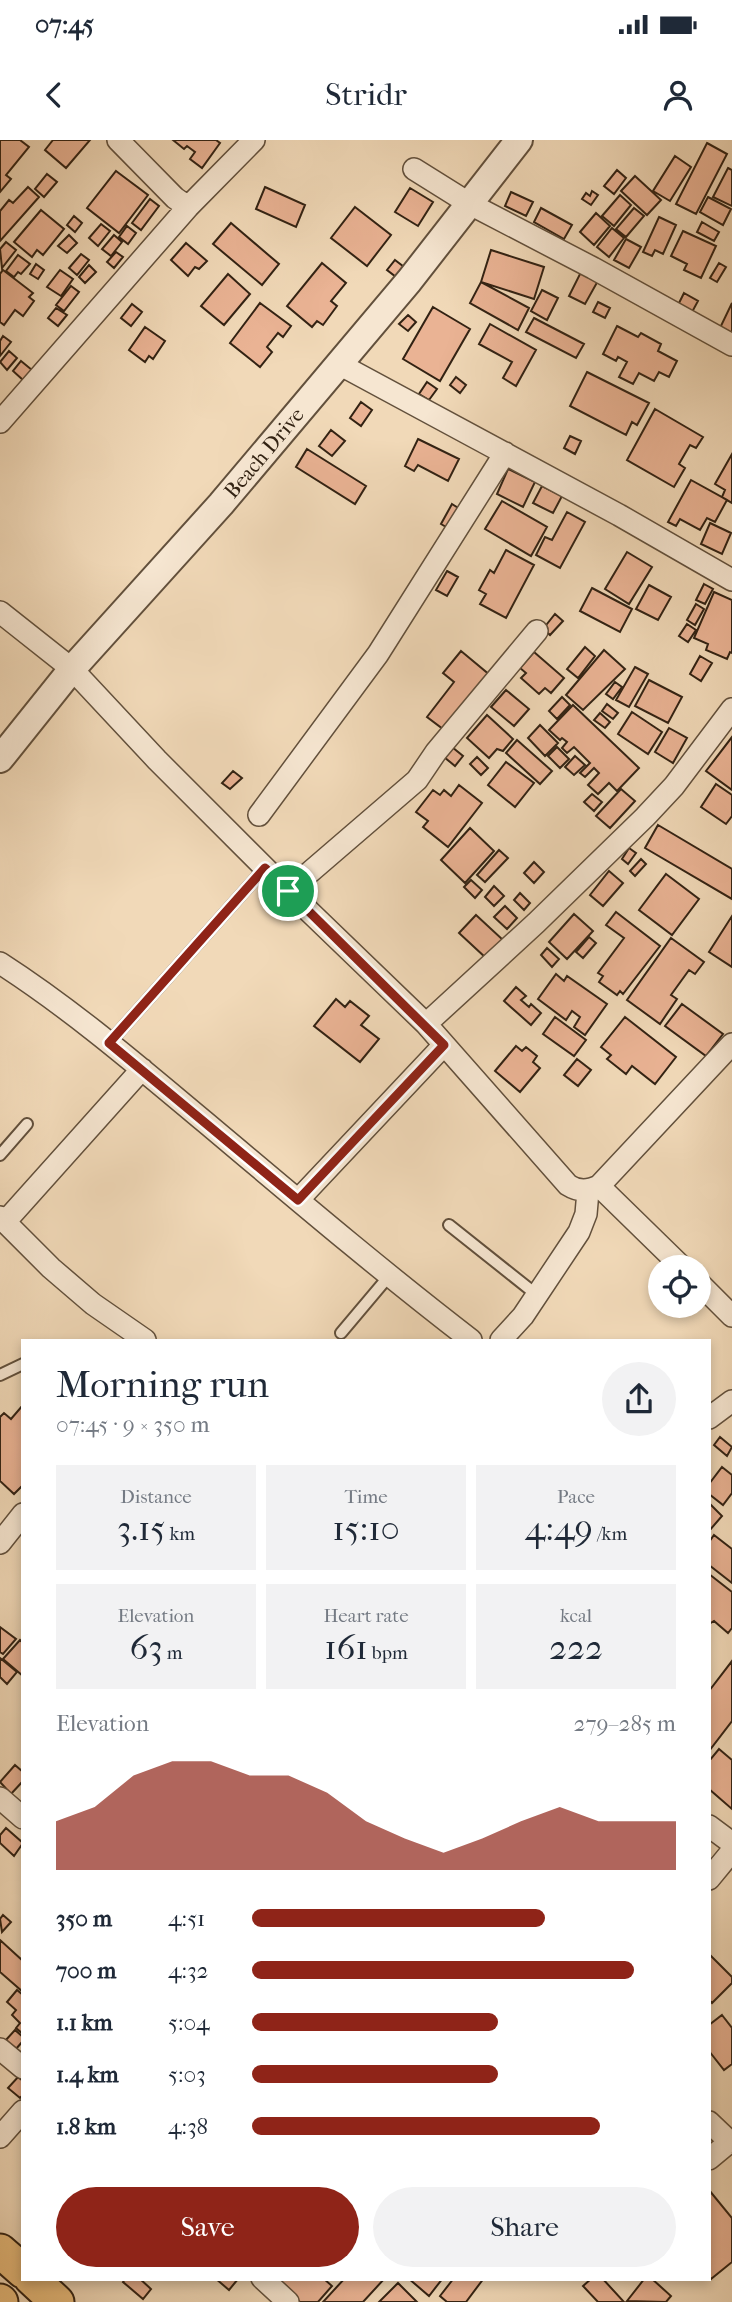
<!DOCTYPE html>
<html lang="en">
<head>
<meta charset="utf-8">
<style>
  :root { --surface:#fff; --page:#f2f2f3; --text:#1f2937; --muted:#747a83; --accent:#8f2418 }
  body { margin:0; font-family:"IM FELL French Canon",serif; background:var(--page); color:var(--text); height:100vh; display:flex; flex-direction:column; font-size:26px; white-space:nowrap }
  * { box-sizing:border-box; margin:0 }
  p { font-size:23px; color:var(--muted) }
  .icon { flex:none; width:38px; height:38px; fill:none; stroke:currentColor; stroke-width:2; stroke-linecap:round; stroke-linejoin:round }
  .map { position:relative; flex:1; overflow:hidden }
  .panel { position:absolute; left:21px; top:1199px; width:690px; height:942px; display:flex; flex-direction:column; background:var(--surface); border-radius:0px; box-shadow:0 4px 10px #0003 }
  .panel>* { flex:none }
  .fabs { position:absolute; left:648px; top:1115px; display:grid; gap:14px }
  .fabs a { display:grid; place-items:center; width:63px; height:63px; border-radius:50%; background:var(--surface); box-shadow:0 4px 10px #0003; font-size:35px }
  .pin { position:absolute; display:grid; place-items:center; width:60px; height:60px; color:#fff; margin:-30px; border:4px solid #fff; border-radius:50%; box-shadow:0 2px 7px #0007 }
  .round { display:grid; place-items:center; flex:none; width:74px; height:74px; border-radius:37px; background:var(--page) }
  .head { display:flex; align-items:center; justify-content:space-between; height:119px; padding:0 35px }
  h1 { font-size:38px; font-weight:600; line-height:52px }
  .figures { display:grid; grid-template-columns:repeat(3,1fr); gap:10px; height:119px; padding:7px 35px }
  .figures div { display:grid; align-content:center; border-radius:0px; background:var(--page); text-align:center }
  .figures b { font-size:35px; font-weight:600 }
  .figures small { font-size:19px; font-weight:400 }
  .figures p { font-size:19px }
  .chart { height:196px; padding:14px 35px }
  .chart p { display:flex; justify-content:space-between }
  .chart svg { width:100%; height:126px; margin-top:7px; fill:var(--accent); opacity:.7 }
  .primary-button { display:flex; gap:14px; margin-top:auto; padding:14px 35px }
  .primary-button a { flex:1; height:80px; border-radius:42px; background:var(--accent); color:#fff; font-size:28px; font-weight:600; line-height:80px; text-align:center }
  .primary-button a+a { background:var(--page); color:var(--text) }
  ul { padding:0 35px; list-style:none; font-size:23px }
  li { display:grid; grid-template-columns:112px 84px 1fr; align-items:center; height:52px }
  li i { height:18px; border-radius:9px; background:var(--accent) }
  .status { display:flex; justify-content:space-between; align-items:center; height:49px; padding:0 35px; background:var(--surface); direction:ltr }
  .status svg { height:19px; fill:currentColor }
  header { display:flex; justify-content:space-between; align-items:center; height:91px; padding:0 35px; background:var(--surface); font-size:32px; font-weight:600 }
  .map>svg:first-child { display:block }
  .building { fill:#eab394; stroke:#322213; stroke-width:2 }
  .lines { fill:none; stroke-linecap:round; stroke-linejoin:round }
  .service-casing { stroke:#62503c; stroke-width:14 }
  .minor-casing { stroke:#62503c; stroke-width:24 }
  .tertiary-casing { stroke:#62503c; stroke-width:30 }
  .primary-casing { stroke:#322213; stroke-width:37 }
  .service { stroke:#f6e6d1; stroke-width:10 }
  .minor { stroke:#f6e6d1; stroke-width:21 }
  .tertiary { stroke:#f6e6d1; stroke-width:26 }
  .primary { stroke:#e8bc7c; stroke-width:33 }
  .route-casing { stroke:#fff; stroke-width:14 }
  .route { stroke:#8f2418; stroke-width:9 }
  .labels { text-anchor:middle; stroke-width:5; stroke-linejoin:round; paint-order:stroke }
  .street-label { font-size:21px; fill:#322213; stroke:#f6e6d1 }
</style>
</head>
<body>
<div class="status"><b>07:45</b><svg viewBox="0 0 49 12"><path d="M0 12V9h3v3zM5 12V6h3v6zM10 12V3h3v9zM15 12V0h3v12zM26 1h20v11H26zM47 4h2v5h-2z"/></svg></div>
<header><svg class="icon" aria-label="back" viewBox="0 0 24 24"><path d="M15 5l-7 7 7 7"/></svg>Stridr<svg class="icon" aria-label="person" viewBox="0 0 24 24"><circle cx="12" cy="8" r="4"/><path d="M4 21q1-7 8-7t8 7"/></svg></header>
<div class="map">
<svg width="732" height="2162" viewBox="0 0 732 2162">
  <rect width="100%" height="100%" fill="#f1d9b8"/>
  <filter id="stains"><feTurbulence type="fractalNoise" baseFrequency=".00286" numOctaves="4"/><feColorMatrix values="0 0 0 0 .2 0 0 0 0 .09 0 0 0 0 .02 0 0 0 .5 -.17"/></filter>
  <radialGradient id="worn" r=".72"><stop offset=".6" stop-color="#630" stop-opacity="0"/><stop offset="1" stop-color="#630" stop-opacity=".3"/></radialGradient>
  <path class="building" d="M0,0h20l9,7 -23,28 5,4 -11,13z
    M53,0h37l-24,28 -21,-18z
    M173,0h43l4,3 -18,25 -12,-9 5,-7 -8,-6 -3,3z
    M707,3l20,11 -31,60 -20,-10z
    M675,16l16,11 -21,34 -17,-10z
    M728,28l4,2v36l-19,-9z
    M617,30l9,8 -12,16 -10,-8z
    M116,31l32,24 -29,38 -32,-25z
    M47,34l10,8 -13,15 -9,-8z
    M635,36l26,24 -14,15 -26,-24z
    M28,47l11,10 -39,44v-30l9,-11 4,3z
    M265,47l40,18 -9,22 -40,-18z
    M410,48l23,14 -15,24 -23,-14z
    M592,51l6,4 -7,10 -9,-6 4,-6 4,3z
    M511,52l22,10 -7,14 -21,-10z
    M620,55l11,10 -17,21 -12,-10z
    M708,57l23,12 -8,16 -23,-13z
    M150,59l9,7 -18,24 -9,-7z
    M355,67l36,28 -24,31 -36,-28z
    M541,68l31,17 -8,14 -30,-17z
    M634,68l10,8 -18,21 -10,-8z
    M41,70l23,19 -21,26 -6,-5 -5,7 -18,-15z
    M596,73l14,13 -16,19 -14,-13z
    M74,76l8,7 -7,9 -8,-7z
    M659,77l17,8 -13,29 -8,-4 -3,6 -9,-4z
    M702,82l17,10 -5,9 -17,-9z
    M231,83l48,41 -17,21 -49,-41z
    M101,84l9,7 -12,15 -9,-8z
    M127,86l9,7 -8,11 -9,-7z
    M612,88l12,10 -15,19 -12,-10z
    M683,91l33,15 -15,32 -17,-8 3,-6 -16,-8z
    M69,95l8,8 -10,10 -9,-7z
    M114,95l8,7 -11,14 -9,-7z
    M626,99l15,8 -12,21 -15,-8z
    M6,102l10,8 -14,18 -2,-19z
    M186,103l21,18 -8,8 -4,-2 -7,9 -17,-16z
    M491,110l53,17 -10,32 -53,-17z
    M116,112l7,5 -9,11 -7,-6z
    M81,114l8,6 -12,15 -8,-7z
    M18,115l12,9 -9,10 -3,-2 -4,5 -8,-6z
    M395,120l13,10 -8,10 -13,-10z
    M322,123l24,20 -15,18 6,5 -14,19 -6,-4 -5,6 -25,-21z
    M719,123l7,4 -9,15 -7,-4z
    M36,124l8,6 -6,9 -8,-5z
    M89,125l7,7 -11,11 -6,-6z
    M3,130l30,23 -4,4 5,4 -11,15 -8,-6 -11,15 -4,-3v-48z
    M60,130l13,9 -12,17 -14,-9z
    M582,130l17,9 -14,25 -16,-8z
    M228,134l22,20 -26,31 -23,-19z
    M481,142l48,26 -11,22 -48,-27z
    M71,146l8,6 -15,19 -8,-6z
    M542,150l16,8 -11,22 -16,-9z
    M684,153l14,8 -7,13 -14,-7z
    M598,162l12,6 -5,10 -12,-6z
    M260,163l31,23 -8,11 -5,-4 -11,14 5,5 -12,15 -30,-24z
    M732,163v34l-13,-7z
    M132,164l10,8 -11,14 -10,-8z
    M433,167l37,22 -30,52 -37,-22z
    M56,168l11,7 -9,11 -10,-8z
    M408,175l8,7 -8,9 -9,-7z
    M534,178l50,26 -8,14 -50,-26z
    M490,184l46,26 -20,36 -13,-8 9,-16 -33,-18z
    M617,186l21,11 3,-4 20,11 -3,7 19,10 -8,16 -10,-5 -5,9 -15,-8 -6,11 -14,-7 8,-15 -9,-5 -2,4 -13,-7z
    M145,187l20,14 -12,18 -4,-3 -4,6 -16,-12z
    M3,196l8,6 -11,14v-15z
    M9,211l8,7 -10,12 -7,-8z
    M21,221l11,9 -9,10 -10,-9z
    M587,232l62,31 -12,22 -5,-3 -6,13 -56,-29z
    M456,237l10,8 -6,8 -10,-8z
    M427,242l10,7 -8,11 -10,-6z
    M361,262l11,8 -11,16 -11,-8z
    M655,269l48,28 -7,11 -6,-3 -11,19 6,4 -11,19 -47,-27z
    M331,290l14,11 -13,15 -13,-10z
    M570,296l11,5 -6,13 -11,-6z
    M418,299l41,20 -11,22 -30,-16 -4,6 -9,-5z
    M307,309l59,37 -11,18 -59,-37z
    M732,314v49l-10,-6 3,-7 -10,-6z
    M508,329l27,13 -12,25 -26,-13z
    M691,340l36,20 -12,22 -8,-4 -7,12 -20,-11 -4,7 -8,-4z
    M542,346l20,10 -9,17 -20,-10z
    M502,361l45,26 -16,29 -46,-27z
    M452,364l11,7 -10,20 -12,-7z
    M567,372l18,10 -25,46 -24,-13 9,-18 7,3z
    M710,383l21,10 -9,21 -21,-10z
    M506,410l28,15 -28,53 -26,-14 6,-10 -7,-4 11,-20 4,3z
    M627,412l25,15 -23,37 -24,-15z
    M447,431l11,6 -11,19 -11,-6z
    M704,444l9,5 -8,15 -9,-4z
    M649,445l22,12 -13,23 -22,-11z
    M592,448l40,21 -12,23 -40,-21z
    M714,452l18,8v53l-2,-1 -3,7 -21,-9 2,-6 -14,-6z
    M696,464l8,5 -9,16 -8,-5z
    M555,474l8,7 -13,14 -7,-6z
    M687,484l9,6 -8,12 -9,-6z
    M585,507l10,9 -17,22 -11,-9z
    M604,510l21,19 -42,41 -17,-15z
    M461,511l30,25 -44,56 -20,-15 27,-35 -11,-9z
    M534,512l30,26 -13,15 -6,-5 -6,6 -18,-16 5,-5 -6,-5z
    M700,516l12,7 -11,18 -11,-7z
    M635,527l13,7 -19,33 -13,-7z
    M649,540l33,17 -14,26 -33,-17z
    M615,542l7,5 -9,12 -7,-5z
    M506,550l23,19 -15,17 -23,-19z
    M562,557l8,8 -13,14 -8,-8z
    M607,564l11,9 -5,6 -11,-8z
    M573,565l66,63 -22,23 -8,-8 -11,11 -10,-9 11,-12 -5,-5 -9,9 -5,-4 10,-10 -16,-16 -7,6 -5,-5 5,-6 -5,-4 -2,2 -11,-10z
    M632,572l30,20 -14,22 -30,-20z
    M600,573l10,9 -5,6 -11,-8z
    M487,575l26,24 -10,12 -6,-2 -8,9 -22,-20z
    M540,585l18,18 -13,13 -17,-18z
    M669,588l18,10 -14,25 -18,-11z
    M732,597v53l-26,-19z
    M517,600l35,31 -12,13 -34,-31z
    M452,607l11,9 -8,10 -11,-9z
    M557,607l12,12 -9,9 -12,-12z
    M575,616l10,9 -11,10 -9,-8z
    M477,617l11,11 -7,7 -11,-11z
    M506,622l28,21 -19,24 -27,-22z
    M233,631l9,7 -12,11 -8,-6z
    M716,644l16,11v21l-6,8 -25,-17z
    M459,645l23,18 -34,44 -25,-20 5,-6 -12,-9 17,-22 7,5 4,-5 7,6z
    M621,649l14,12 -25,27 -14,-12z
    M592,654l10,8 -8,9 -10,-9z
    M658,685l74,44v30l-87,-51z
    M470,688l24,23 -29,32 -24,-23z
    M629,708l7,5 -8,11 -6,-5z
    M499,710l9,8 -23,24 -8,-7z
    M641,719l5,5 -11,12 -5,-5z
    M534,722l10,10 -10,11 -10,-10z
    M609,731l14,12 -20,23 -13,-11z
    M666,734l33,25 -27,36 -33,-25z
    M471,740l11,10 -7,8 -11,-11z
    M494,746l10,10 -10,10 -9,-9z
    M520,753l10,10 -6,7 -10,-10z
    M505,766l12,12 -10,11 -13,-12z
    M616,772l44,34 -37,48 -3,-3 -3,4 -18,-13 4,-6 -5,-3 26,-35 -18,-13z
    M574,774l19,17 -26,28 -18,-17z
    M476,775l27,25 -17,18 -27,-25z
    M732,776v51l-23,-15z
    M589,797l7,6 -13,15 -7,-6z
    M671,798l33,24 -9,12 -6,-4 -18,25 6,4 -17,25 -33,-24z
    M547,808l12,11 -7,8 -11,-12z
    M556,834l8,7 3,-5 40,28 -22,31 -11,-8 6,-10 -8,-6 -6,9 -28,-21z
    M516,847l10,9 -5,4 8,7 2,-3 10,9 -10,12 -27,-24z
    M336,859l9,8 5,-6 19,15 -8,9 18,14 -19,23 -46,-36z
    M682,864l41,30 -17,22 -41,-30z
    M555,877l31,23 -12,16 -31,-22z
    M625,877l51,40 -21,27 -23,-18 -6,8 -19,-15 4,-4 -10,-8z
    M516,906l6,5 4,-4 11,9 -4,6 7,6 -20,24 -25,-21z
    M577,919l14,11 -13,16 -14,-11z
    M23,1265v80l-9,9 -14,-13v-64l4,-4 7,6z
    M720,1297l12,10 -5,9 -13,-11z
    M722,1327l10,8v18l-9,12 -14,-11v-10z
    M709,1363l13,13 -13,15z
    M714,1395l18,14v34l-23,-18v-23z
    M709,1434l23,18v36l-4,5 -14,-12 -5,3z
    M0,1487l16,12 -13,15 -3,-2z
    M20,1500l3,3v33l-20,-17z
    M0,1518l17,14 -10,12 -7,-7z
    M732,1521v60l-23,30v-60z
    M719,1609l13,11v49l-23,-20v-28z
    M15,1625l8,7v9l-12,13 -11,-12z
    M6,1688l17,15 -9,13 -14,-13v-8z
    M3,1775l8,7 -9,10 -2,-13z
    M0,1800l23,21v31l-23,-20z
    M709,1814l23,23v6l-20,20 -3,-3z
    M17,1850l6,5v39l-7,-6 4,-5 -8,-8 4,-5 -9,-8z
    M722,1875l10,13v36l-8,6 -15,-19v-26z
    M15,1890l8,7v4l-8,9 -10,-9z
    M18,1937l5,4v14l-3,3 -12,-10z
    M709,2050l23,28v44l-21,17 -2,-3z
    M126,2138h13l12,11 -8,10 -20,-17z
    M215,2138h22l1,1 -9,11z
    M323,2138l9,8 -14,16h-18l-28,-23z
    M345,2138h40l-22,24h-40z
    M408,2138h35l-14,18z
    M454,2138h30l-18,24h-19l-7,-6z
    M592,2138h10l22,24h-26l-15,-16z
    M645,2138h6l20,18 -5,6 -39,-1z
    M398,2143l19,19h-38z"/>
  <g class="lines">
    <g class="service-casing">
      <path id="service" d="M109,903l156,-175
        M0,1015l27,-31
        M449,1085l88,70
        M341,1193l48,-57
        M0,1235l23,-11"/>
    </g>
    <g class="minor-casing">
      <path id="minor" d="M118,0l57,58 13,9
        M414,29l56,35 123,64 139,77
        M339,224l280,151 113,65
        M0,282l188,-215 66,-67
        M0,472l72,57 85,91 131,131 138,133 142,161c11,7 20,6 31,1l133,-142
        M259,675l119,-161 127,-201
        M288,751l129,-111 19,-28 101,-121
        M0,823c73,47 139,104 205,159 88,74 175,148 266,218
        M426,884l110,-101 109,-106 29,-31 58,-77
        M599,1046l83,81
        M298,1060l146,-155
        M0,1077l51,51 42,36 52,36
        M5,1082l137,-153
        M698,1142l34,34
        M501,1200l22,-24 56,-84 7,-18 2,-23
        M709,1278l23,-17
        M0,1403l23,-29
        M0,1658l23,20
        M709,1686l23,17
        M709,1739l23,-28
        M0,1909l23,19
        M709,1982l21,20
        M0,1997l23,-26
        M709,2019l23,-19
        M262,2138l26,24"/>
    </g>
    <g class="tertiary-casing">
      <path id="tertiary" d="M0,619l72,-90 149,-165 188,-223 110,-141"/>
    </g>
    <g class="primary-casing">
      <path id="primary" d="M0,2111l23,20
        M31,2138l26,24
        M0,2161l1,1"/>
    </g>
    <use href="#service" class="service"/>
    <use href="#minor" class="minor"/>
    <use href="#tertiary" class="tertiary"/>
    <use href="#primary" class="primary"/>
  </g>
  <g class="lines">
    <g class="route-casing">
      <path id="route" d="M265,728l179,177 -146,155 -189,-157z"/>
    </g>
    <use href="#route" class="route"/>
  </g>
  <g class="labels">
    <g class="street-label">
      <text transform="translate(264 313) rotate(-50)" y="7">Beach Drive</text>
    </g>
  </g>
  <rect width="100%" height="100%" filter="url(#stains)"/>
  <rect width="100%" height="100%" fill="url(#worn)"/>
</svg>
<div class="fabs">
<a><svg class="icon" aria-label="locate" viewBox="0 0 24 24"><circle cx="12" cy="12" r="6"/><path d="M12 2v4M12 18v4M2 12h4M18 12h4"/></svg></a>
</div>
<div class="pin" style="left:288px;top:751px;background:#1e9e55"><svg class="icon" aria-label="arrive" viewBox="0 0 24 24"><path d="M6 21V4h12l-3 4 3 4H6"/></svg></div>
<section class="panel">
<div class="head"><div><h1>Morning run</h1><p>07:45 · 9 × 350 m</p></div><a class="round"><svg class="icon" aria-label="share" viewBox="0 0 24 24"><path d="M12 15V3M7 8l5-5 5 5M5 13v7h14v-7"/></svg></a></div>
<div class="figures">
<div><p>Distance</p><b>3.15<small> km</small></b></div>
<div><p>Time</p><b>15:10</b></div>
<div><p>Pace</p><b>4:49<small> /km</small></b></div>
</div>
<div class="figures">
<div><p>Elevation</p><b>63<small> m</small></b></div>
<div><p>Heart rate</p><b>161<small> bpm</small></b></div>
<div><p>kcal</p><b>222</b></div>
</div>
<div class="chart"><p><span>Elevation</span>279–285 m</p>
<svg viewBox="0 0 160 44" preserveAspectRatio="none"><path d="M0 44V27L10 22L20 11L30 6L40 6L50 11L60 11L70 17L80 27L90 33L100 38L110 33L120 27L130 22L140 27L150 27L160 27V44z"/></svg>
</div>
<ul>
<li><b>350 m</b>4:51<i style="width:69%"></i></li>
<li><b>700 m</b>4:32<i style="width:90%"></i></li>
<li><b>1.1 km</b>5:04<i style="width:58%"></i></li>
<li><b>1.4 km</b>5:03<i style="width:58%"></i></li>
<li><b>1.8 km</b>4:38<i style="width:82%"></i></li>
</ul>
<div class="primary-button"><a>Save</a><a>Share</a></div>
</section>
</div>
</body>
</html>
